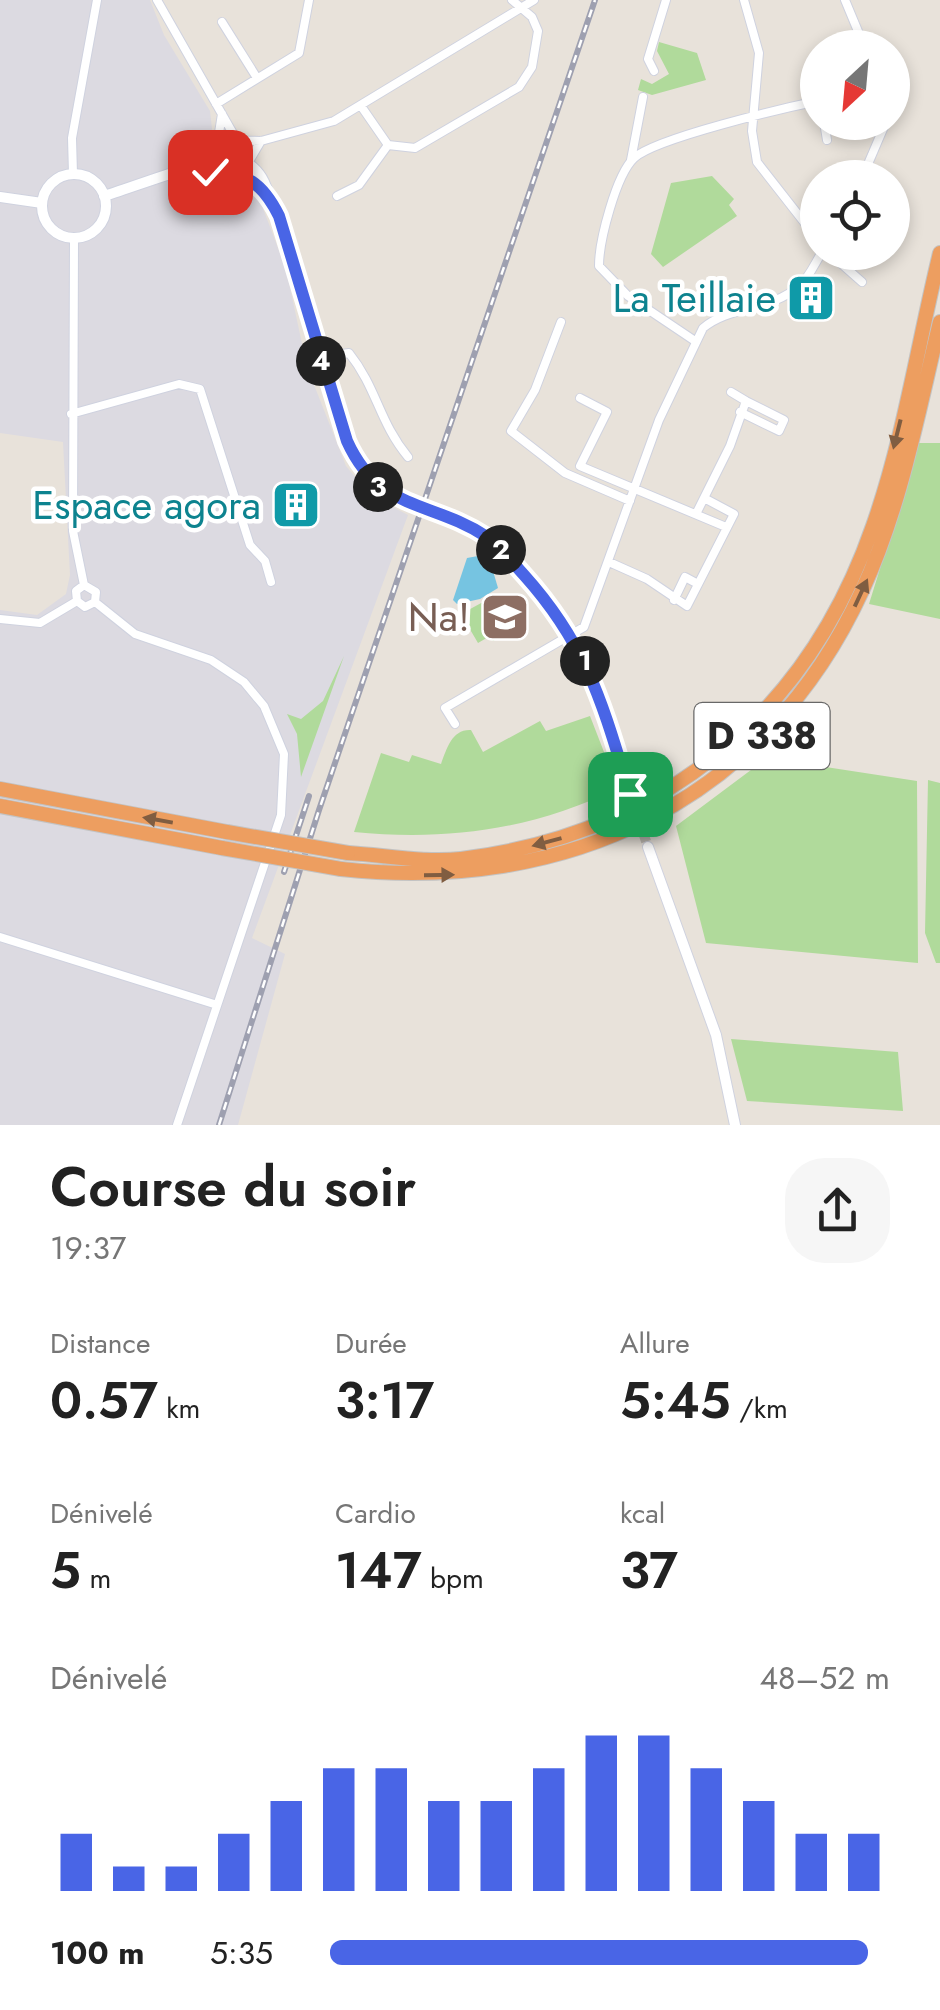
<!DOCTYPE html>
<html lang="fr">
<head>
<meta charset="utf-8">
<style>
  :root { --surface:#fff; --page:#f6f6f6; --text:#222; --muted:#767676; --accent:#4965e6 }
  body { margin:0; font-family:Jost,sans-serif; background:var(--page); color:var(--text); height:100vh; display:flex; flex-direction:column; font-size:38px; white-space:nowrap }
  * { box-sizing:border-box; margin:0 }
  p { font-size:32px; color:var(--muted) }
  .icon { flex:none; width:55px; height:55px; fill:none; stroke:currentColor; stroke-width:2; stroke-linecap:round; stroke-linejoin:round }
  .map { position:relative; height:1125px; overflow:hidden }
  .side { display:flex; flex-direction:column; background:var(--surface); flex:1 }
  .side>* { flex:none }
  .needle { width:65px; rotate:206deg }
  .controls { position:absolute; left:800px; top:30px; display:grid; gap:20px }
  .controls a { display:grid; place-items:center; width:110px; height:110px; border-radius:50%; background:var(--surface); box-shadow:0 5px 15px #0003; font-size:50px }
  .pin { position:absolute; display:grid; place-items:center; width:85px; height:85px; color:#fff; margin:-42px; border-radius:20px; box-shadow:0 5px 15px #0006 }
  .km { position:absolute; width:50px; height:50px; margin:-25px; border-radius:50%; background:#222; color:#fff; font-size:28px; line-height:50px; text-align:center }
  .round { display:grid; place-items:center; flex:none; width:105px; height:105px; border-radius:40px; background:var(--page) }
  .overview { display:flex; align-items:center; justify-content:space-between; height:170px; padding:0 50px }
  h1 { font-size:55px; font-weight:600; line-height:75px }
  .figures { display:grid; grid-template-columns:repeat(3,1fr); gap:15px; height:170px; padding:10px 50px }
  .figures div { display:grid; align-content:center }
  .figures b { font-size:50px; font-weight:600 }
  .figures small { font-size:28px; font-weight:400 }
  .figures p { font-size:28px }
  .chart { height:280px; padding:20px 50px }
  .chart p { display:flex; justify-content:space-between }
  .chart svg { width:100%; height:180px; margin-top:10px; stroke:var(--accent); stroke-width:6 }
  ul { padding:0 50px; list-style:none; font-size:32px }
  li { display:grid; grid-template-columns:160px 120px 1fr; align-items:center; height:75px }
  li i { height:25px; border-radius:12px; background:var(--accent) }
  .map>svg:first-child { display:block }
  .industrial { fill:#dcdae1 }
  .green { fill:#b0da9b }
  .water { fill:#76c4e1 }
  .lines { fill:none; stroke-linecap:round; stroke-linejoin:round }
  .secondary-tunnel { stroke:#c1bdb6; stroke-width:10; stroke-dasharray:10 5; stroke-linecap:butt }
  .street-casing { stroke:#cfd2df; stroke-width:10 }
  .secondary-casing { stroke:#cfd2df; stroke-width:12 }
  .highway-casing { stroke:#c3c3c3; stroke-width:16 }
  .street { stroke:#fff; stroke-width:8 }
  .secondary { stroke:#fff; stroke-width:10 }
  .highway { stroke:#ed9e60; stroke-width:14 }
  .rail-casing { stroke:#9ea0b0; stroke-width:6 }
  .rail { stroke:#fff; stroke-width:2.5; stroke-dasharray:8; stroke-linecap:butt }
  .secondary-bridge-casing { stroke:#cfd2df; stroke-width:12; stroke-linecap:butt }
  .highway-bridge-casing { stroke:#c3c3c3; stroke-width:16; stroke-linecap:butt }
  .secondary-bridge { stroke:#fff; stroke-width:10 }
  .highway-bridge { stroke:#ed9e60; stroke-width:14 }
  .oneway { fill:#805d41 }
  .route-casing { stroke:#fff; stroke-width:20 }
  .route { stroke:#4965e6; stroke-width:12 }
  .labels { text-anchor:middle; stroke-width:9; stroke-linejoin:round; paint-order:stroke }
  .shield { fill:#fff; stroke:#686868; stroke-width:2.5 }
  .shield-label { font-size:38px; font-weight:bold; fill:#272727 }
  .culture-label { font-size:40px; fill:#0d838f; stroke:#fff; text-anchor:end }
  .education-label { font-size:40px; fill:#785e54; stroke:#fff; text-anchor:end }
</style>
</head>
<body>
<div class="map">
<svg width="940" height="1125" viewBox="0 0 940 1125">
  <rect width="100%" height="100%" fill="#e8e2da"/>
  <path class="industrial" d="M0,0h150l14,35 46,76 2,18 -6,16 -25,15 7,25 48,-3 23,16 27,71 21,98 39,99 24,29 38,20 -156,423 33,16 -47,171h-238v-515l37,5 29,-21 4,-19 -7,-133 -63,-9z"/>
  <path class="green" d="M659,42l38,11 9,27 -54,15 -14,-5 3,-11 11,5 17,-10 -12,-23z
    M712,176l22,23 -5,6 8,11 -74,51 -12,-13 20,-71z
    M919,443h21v176l-71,-15z
    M483,602l6,10 -4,3 17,21 -9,5 -3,-5 -12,7 -17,-29z
    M344,656l-43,121 -4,-43 -10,-20 14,5 22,-18z
    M590,716l28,72c-84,42 -172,53 -264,44l27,-79 28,9 3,-7 29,9c6,-16 11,-35 30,-34l12,22 57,-31 6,10z
    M767,758l150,23 1,182 -212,-20 -30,-117z
    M928,780l12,3v180h-4l-11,-30z
    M731,1039l167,13 5,59 -156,-10z"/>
  <path class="water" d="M478,556l15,15 5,17 -18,11 -23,5 -4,-4 14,-42z"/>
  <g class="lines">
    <path class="secondary-tunnel" d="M638,818l10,29"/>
    <g class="street-casing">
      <path id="street" d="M157,0l78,137
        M744,0l15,53 -7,78 5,31 61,78
        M845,0l20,48
        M222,22l35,56
        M654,71l-6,-12 18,-59
        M216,104l83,-51 10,-53
        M361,106l27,39 27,3 104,-61 13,-20 6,-36 -6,-14 -20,-17
        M222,114l-7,44 19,13 14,-8 13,-22
        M824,122l3,18
        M221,140l40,1 73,-20 200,-121
        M631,160l12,-63
        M73,174l-1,-36 25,-138
        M862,178l24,-56
        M337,196l22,-11 29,-40
        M74,238l-1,293 11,54
        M828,252l34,30
        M561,322l-26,68 -24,41 54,42 65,28
        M695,341l-67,-45 -29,-30c0,-25 17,-91 35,-108 22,-20 150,-50 184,-57
        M320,357l29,-4c28,35 30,69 59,104
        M580,398l27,14 -27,54 146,61
        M740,412l39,19 5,-11 -38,-19
        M71,414l108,-30 21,5 50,156 15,16 6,21
        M697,512l33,-66 16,-45 -15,-9
        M609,562l38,17 40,27 47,-92 -30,-16
        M84,585l-8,6 1,10 8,6 10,-5
        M84,585l12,7 -1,10
        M674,600l11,-23 13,7
        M95,602l40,32 76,26 33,22 20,24 20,48 -3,61 -104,310
        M0,619l40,4 37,-22
        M455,724l-10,-16 139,-81 75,-207 44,-92c28,-23 68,-17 96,-42 10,-8 16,-23 23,-34
        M0,937l214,67"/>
    </g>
    <g class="secondary-casing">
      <path id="secondary" d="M194,171h40l32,20
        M42 206a32 32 0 1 1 64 0a32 32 0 1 1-64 0Z
        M104,196c24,-7 115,-42 132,-38 12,3 23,13 28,24 38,87 50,184 88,271l23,32 33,19
        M0,197l42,6
        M438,514c73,28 127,98 158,169 16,35 23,74 34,111
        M648,847l68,188 19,90"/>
    </g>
    <g class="highway-casing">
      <path id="highway" d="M0,789l227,43
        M0,806l222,42
        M348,853c36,2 77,10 113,6 200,-25 346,-143 412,-333 31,-88 45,-183 67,-273
        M341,869c225,25 424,-67 521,-278 39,-84 56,-179 78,-269"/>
    </g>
    <use href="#street" class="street"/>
    <use href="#secondary" class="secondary"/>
    <use href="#highway" class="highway"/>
    <g class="rail-casing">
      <path id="rail" d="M284,872l25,-76
        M219,1125l100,-315 276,-810"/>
    </g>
    <use href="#rail" class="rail"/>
    <g class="secondary-bridge-casing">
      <path id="secondary-bridge" d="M408,504l30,10"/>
    </g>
    <g class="highway-bridge-casing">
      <path id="highway-bridge" d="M227,832l121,21
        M222,848l119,21"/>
    </g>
    <use href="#secondary-bridge" class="secondary-bridge"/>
    <use href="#highway-bridge" class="highway-bridge"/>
  </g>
  <defs><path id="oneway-solid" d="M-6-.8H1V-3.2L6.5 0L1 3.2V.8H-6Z" transform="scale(2.5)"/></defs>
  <g class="oneway">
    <use href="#oneway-solid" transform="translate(897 434) rotate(104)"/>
    <use href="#oneway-solid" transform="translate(861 593) rotate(-65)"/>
    <use href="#oneway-solid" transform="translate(158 820) rotate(-170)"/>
    <use href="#oneway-solid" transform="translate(547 842) rotate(165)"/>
    <use href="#oneway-solid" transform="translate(439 875) rotate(-1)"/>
  </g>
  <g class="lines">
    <g class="route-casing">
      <path id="route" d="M210,172c36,-1 53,12 69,44l68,225c32,71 84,59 140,96 14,10 25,25 37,38 64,71 79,131 106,219"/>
    </g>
    <use href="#route" class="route"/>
  </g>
  <defs>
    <g id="building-square" transform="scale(2.5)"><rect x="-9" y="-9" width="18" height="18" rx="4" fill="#0f9aa8" stroke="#fff"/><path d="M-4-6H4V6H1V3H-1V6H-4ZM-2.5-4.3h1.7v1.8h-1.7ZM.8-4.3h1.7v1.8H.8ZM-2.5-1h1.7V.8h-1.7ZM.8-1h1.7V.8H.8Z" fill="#fff"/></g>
    <g id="school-square" transform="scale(2.5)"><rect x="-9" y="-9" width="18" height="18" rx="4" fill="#8d6e63" stroke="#fff"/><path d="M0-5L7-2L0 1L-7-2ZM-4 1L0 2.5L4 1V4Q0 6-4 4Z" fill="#fff"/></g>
  </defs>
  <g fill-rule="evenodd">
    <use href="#building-square" x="811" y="298"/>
    <use href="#building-square" x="296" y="505"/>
    <use href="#school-square" x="505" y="617"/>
  </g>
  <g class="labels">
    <rect class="shield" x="694.5" y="703" width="135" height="66" rx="8"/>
    <g class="shield-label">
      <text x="762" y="749">D 338</text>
    </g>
    <g class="culture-label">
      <text x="776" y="312">La Teillaie</text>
      <text x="261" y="519">Espace agora</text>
    </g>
    <g class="education-label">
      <text x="470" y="631">Na!</text>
    </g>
  </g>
</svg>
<div class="controls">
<a><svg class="needle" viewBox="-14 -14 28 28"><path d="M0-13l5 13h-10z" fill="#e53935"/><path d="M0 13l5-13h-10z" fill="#767676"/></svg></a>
<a><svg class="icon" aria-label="locate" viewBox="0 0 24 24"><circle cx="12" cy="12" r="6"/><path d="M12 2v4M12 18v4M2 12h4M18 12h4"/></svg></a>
</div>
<div class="pin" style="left:630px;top:794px;background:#1e9e55"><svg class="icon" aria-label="arrive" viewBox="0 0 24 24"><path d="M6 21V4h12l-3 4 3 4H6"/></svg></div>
<div class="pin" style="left:210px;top:172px;background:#d93025"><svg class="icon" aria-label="check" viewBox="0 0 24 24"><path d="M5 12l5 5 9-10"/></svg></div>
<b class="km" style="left:585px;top:661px">1</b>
<b class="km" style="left:501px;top:550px">2</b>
<b class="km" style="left:378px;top:487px">3</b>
<b class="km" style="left:321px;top:361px">4</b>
</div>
<section class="side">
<div class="overview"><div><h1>Course du soir</h1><p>19:37</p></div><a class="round"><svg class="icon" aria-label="share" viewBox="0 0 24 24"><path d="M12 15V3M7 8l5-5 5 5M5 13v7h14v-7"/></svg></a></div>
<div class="figures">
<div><p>Distance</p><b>0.57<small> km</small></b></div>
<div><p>Durée</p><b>3:17</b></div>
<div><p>Allure</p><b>5:45<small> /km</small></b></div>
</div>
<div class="figures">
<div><p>Dénivelé</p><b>5<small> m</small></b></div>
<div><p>Cardio</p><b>147<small> bpm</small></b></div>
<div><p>kcal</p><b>37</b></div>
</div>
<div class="chart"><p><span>Dénivelé</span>48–52 m</p>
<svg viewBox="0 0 160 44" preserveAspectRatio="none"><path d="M5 44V30M15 44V38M25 44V38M35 44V30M45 44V22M55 44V14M65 44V14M75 44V22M85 44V22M95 44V14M105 44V6M115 44V6M125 44V14M135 44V22M145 44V30M155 44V30"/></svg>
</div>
<ul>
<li><b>100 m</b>5:35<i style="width:96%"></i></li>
</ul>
</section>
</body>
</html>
